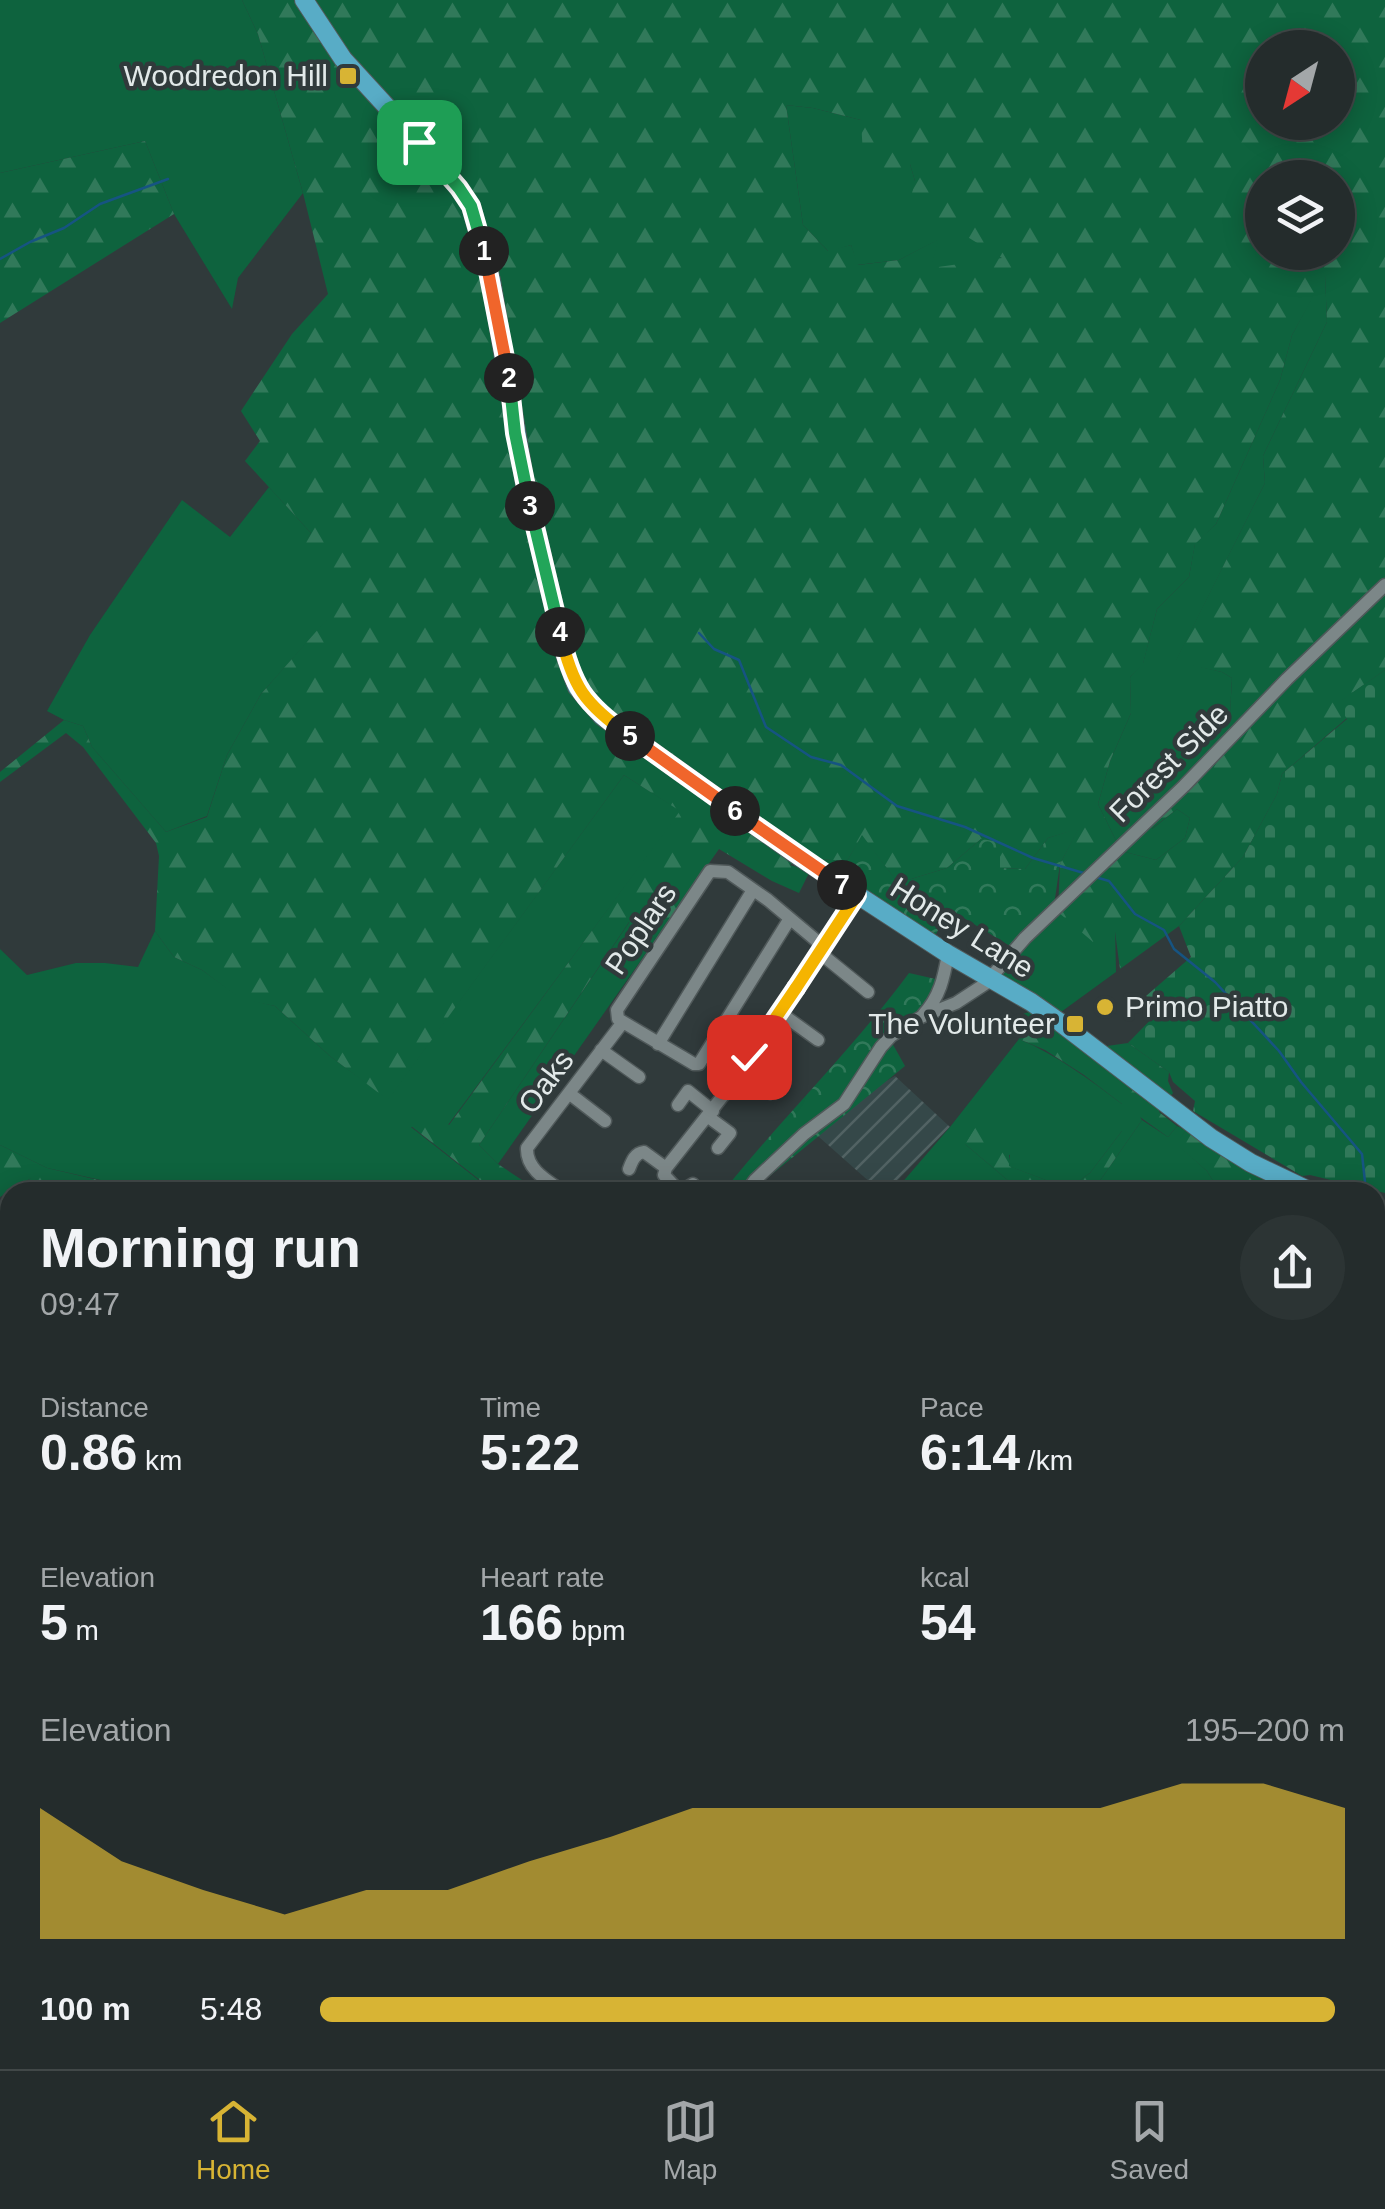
<!DOCTYPE html>
<html lang="en">
<head>
<meta charset="utf-8">
<style>
  :root { --surface:#242c2c; --page:#2c3434; --text:#f1f3f6; --muted:#a3a7a9; --line:#414848; --accent:#d8b434 }
  body { margin:0; font-family:Helvetica,sans-serif; background:var(--page); color:var(--text); height:100vh; display:flex; flex-direction:column; font-size:38px; white-space:nowrap }
  * { box-sizing:border-box; margin:0 }
  p { font-size:32px; color:var(--muted) }
  .icon { flex:none; width:55px; height:55px; fill:none; stroke:currentColor; stroke-width:2; stroke-linecap:round; stroke-linejoin:round }
  .map { position:relative; flex:1; overflow:hidden }
  .drawer { position:absolute; left:0px; top:1182px; width:1385px; height:888px; display:flex; flex-direction:column; background:var(--surface); border-radius:30px 30px 0 0; box-shadow:0 5px 25px #0003,0 0 0 2px var(--line) }
  .drawer>* { flex:none }
  .needle { width:65px; rotate:216deg }
  .buttons { position:absolute; left:1245px; top:30px; display:grid; gap:20px }
  .buttons a { display:grid; place-items:center; width:110px; height:110px; border-radius:50%; background:var(--surface); box-shadow:0 5px 25px #0003,0 0 0 2px var(--line); font-size:50px }
  .pin { position:absolute; display:grid; place-items:center; width:85px; height:85px; color:#fff; margin:-42px; border-radius:20px; box-shadow:0 5px 15px #0006 }
  .km { position:absolute; width:50px; height:50px; margin:-25px; border-radius:50%; background:#222; color:#fff; font-size:28px; line-height:50px; text-align:center }
  .round { display:grid; place-items:center; flex:none; width:105px; height:105px; border-radius:52px; background:var(--page) }
  .summary { display:flex; align-items:center; justify-content:space-between; height:170px; padding:0 40px }
  h1 { font-size:55px; font-weight:700; line-height:75px }
  .metrics { display:grid; grid-template-columns:repeat(3,1fr); gap:15px; height:170px; padding:10px 40px }
  .metrics div { display:grid; align-content:center }
  .metrics b { font-size:50px; font-weight:700 }
  .metrics small { font-size:28px; font-weight:400 }
  .metrics p { font-size:28px }
  .chart { height:280px; padding:20px 40px }
  .chart p { display:flex; justify-content:space-between }
  .chart svg { width:100%; height:180px; margin-top:10px; fill:var(--accent); opacity:.7 }
  ul { padding:0 40px; list-style:none; font-size:32px }
  li { display:grid; grid-template-columns:160px 120px 1fr; align-items:center; height:75px }
  li i { height:25px; border-radius:12px; background:var(--accent) }
  .tabs { display:flex; justify-content:space-around; align-items:center; height:140px; border-top:2px solid var(--line); background:var(--surface); font-size:28px; color:var(--muted) }
  .tabs a { display:grid; justify-items:center; gap:5px }
  .tabs .current { color:var(--accent) }
  .map>svg:first-child { display:block }
  .industrial { fill:url(#industrial-furrows) }
  .grass { fill:#0e633e }
  .forest { fill:url(#forest-firs); fill-rule:evenodd }
  .cemetery { fill:url(#cemetery-stones) }
  .park { fill:url(#park-crowns) }
  .lines { fill:none; stroke-linecap:round; stroke-linejoin:round }
  .stream { stroke:#165482; stroke-width:2.5 }
  .minor-casing { stroke:#50595a; stroke-width:15 }
  .major-casing { stroke:#50595a; stroke-width:20 }
  .highway-casing { stroke:#50595a; stroke-width:22 }
  .minor { stroke:#7c8788; stroke-width:12 }
  .major { stroke:#58acc6; stroke-width:18 }
  .highway { stroke:#40c4ef; stroke-width:20 }
  .split-1-casing { stroke:#fff; stroke-width:20 }
  .split-2-casing { stroke:#fff; stroke-width:20 }
  .split-3-casing { stroke:#fff; stroke-width:20 }
  .split-4-casing { stroke:#fff; stroke-width:20 }
  .split-5-casing { stroke:#fff; stroke-width:20 }
  .split-6-casing { stroke:#fff; stroke-width:20 }
  .split-7-casing { stroke:#fff; stroke-width:20 }
  .split-8-casing { stroke:#fff; stroke-width:20 }
  .split-9-casing { stroke:#fff; stroke-width:20 }
  .split-1 { stroke:#22a559; stroke-width:12 }
  .split-2 { stroke:#f0652b; stroke-width:12 }
  .split-3 { stroke:#22a559; stroke-width:12 }
  .split-4 { stroke:#22a559; stroke-width:12 }
  .split-5 { stroke:#f5b400; stroke-width:12 }
  .split-6 { stroke:#f0652b; stroke-width:12 }
  .split-7 { stroke:#f0652b; stroke-width:12 }
  .split-8 { stroke:#f5b400; stroke-width:12 }
  .split-9 { stroke:#f5b400; stroke-width:12 }
  .poi-dot { fill:#d8b434; stroke:#303a3b; stroke-width:4 }
  .labels { text-anchor:middle; stroke-width:9; stroke-linejoin:round; paint-order:stroke }
  .poi-label { font-size:30px; fill:#e2e9e9; stroke:#303a3b; text-anchor:end }
  .street-label { font-size:30px; fill:#e2e9e9; stroke:#303a3b }
</style>
</head>
<body>
<div class="map">
<svg width="1385" height="2069" viewBox="0 0 1385 2069">
  <defs>
    <pattern id="industrial-furrows" width="10" height="10" patternUnits="userSpaceOnUse" patternTransform="scale(2.5)"><rect width="10" height="10" fill="#354849"/><path d="M-1 1l2-2M0 10L10 0M9 11l2-2" fill="none" stroke="#526263"/></pattern>
    <pattern id="forest-firs" width="22" height="20" patternUnits="userSpaceOnUse" patternTransform="scale(2.5)"><rect width="22" height="20" fill="#0e633e"/><path d="M5 1l3.5 6h-7zM16 11l3.5 6h-7z" fill="#31795a"/></pattern>
    <pattern id="cemetery-stones" width="16" height="16" patternUnits="userSpaceOnUse" patternTransform="scale(2.5)"><rect width="16" height="16" fill="#0e633e"/><path d="M2 7V4a2 2 0 0 1 4 0v3zM10 15v-3a2 2 0 0 1 4 0v3z" fill="#31795a"/></pattern>
    <pattern id="park-crowns" width="20" height="18" patternUnits="userSpaceOnUse" patternTransform="scale(2.5)"><rect width="20" height="18" fill="#0e633e"/><path d="M2 6a3 3 0 1 1 6 0M12 15a3 3 0 1 1 6 0" fill="none" stroke="#31795a"/></pattern>
  </defs>
  <rect width="100%" height="100%" fill="#303a3b"/>
  <path class="industrial" d="M895,1076l55,51 -64,65h-5l-71,-63 34,-25z"/>
  <path class="grass" d="M0,0h242l16,34 45,159 -65,85 -6,31 -58,-95 -29,-73 -145,32z
    M786,105l27,3 48,12 49,44 5,17 88,78 -73,10 8,-29 -39,20 -42,5 -6,-20 -22,7 -26,-27z
    M1325,273l2,49 -64,134 2,27 -89,178 46,11 10,6 -2,36 -68,62 -10,53 25,-20 13,9 -5,20 -29,22 -35,-9 -23,-47 12,-43 21,-48 -1,-36 13,-14 14,-54 32,-32 6,-34 21,-19 64,-144 12,-45z
    M269,487l42,46 -9,14 43,53 -84,94 -34,61 -20,61 -41,16 -74,-85 -9,-21 -19,-6 -17,-9 43,-76 92,-135 48,37z
    M624,775l57,36 -233,314 -37,2 79,62 -3,3h-333l-107,-24 -47,-23v-196l27,26 49,-12h29l33,4 17,-36 19,26 28,13 39,28 34,8 55,50 58,43z
    M1058,912l57,11 1,49 -55,40 -64,-37z
    M630,921l26,18 -158,225 -19,-19z
    M1019,1039c38,16 70,40 103,65v27l-32,42 -11,8 -28,1 -43,-16 2,-11 -45,-11 57,48h-128l56,-65z
    M1142,1120l26,17 9,-11 9,4 -9,14 30,27 13,21h-128z
    M0,1357l10,6v338l-10,10z
    M1375,1490l10,10v569h-436l-1,-2 -6,2h-618l-6,-9h1057z
    M0,1908l10,23v129h52l3,9h-65z"/>
  <path class="forest" d="M242,0h58l170,214 104,474 222,173 -6,4 20,6 -11,22 -27,-12 -53,-32 -63,90 -27,-17 -150,223 19,19 42,28h-53l3,-4 -79,-62 11,-18 27,17 231,-314 -56,-36 -236,325 -58,-44 -55,-50 -34,-7 -39,-29 -28,-13 -19,-26 4,-75 -3,-13 -73,-96 -17,-14 -66,49v-10l64,-52 19,6 9,21 74,85 41,-15 20,-62 34,-61 83,-94 -43,-53 10,-14 -66,-72 15,-20 -19,-30 51,-77 36,-40 -25,-101 -45,-159z
    M312,0h1073v670l-47,33 9,15 -65,56 -5,20 -34,63 -64,69 -59,43 -6,-45 -21,18 -35,-30 2,-48 18,-35 -30,9 -23,31 -25,-1 -19,-29 -34,29 -49,15 -36,-47 -15,25 -30,-2c-36,-25 -73,-50 -110,-75 -48,-33 -107,-66 -132,-120 -17,-70 -36,-140 -50,-211 -17,-84 -15,-177 -52,-256l-121,-136zM1262,48h76v74h-76zM786,105l27,3 48,12 2,35 30,18 17,-9 5,17 -3,12 16,20 74,45 -71,10 8,-29 -40,21 -41,5 -7,-20 -23,6 -25,-26zM1262,178h76v74h-76zM1325,275l2,47 -64,134 2,27 -90,179 47,10 10,6 -2,36 -68,62 -12,54 27,-21 13,9 -5,20 -29,22 -35,-9 -23,-47 12,-43 21,-48 -1,-36 13,-13 14,-55 32,-32 6,-33 21,-20 64,-144 12,-45z
    M145,141l29,73 -174,109v-150z
    M1029,1012l15,6 42,31 42,-6 41,29 -1,9 5,12 -14,19 18,14 -9,11 -28,-20 2,3 -50,72h-70l-57,-48 14,-22 30,18v26l42,16 28,-1 11,-8 32,-42v-27l-38,-29 -39,-25 -26,-11 -12,-20z
    M1186,1130l51,35 48,27h-65l-13,-21 -31,-27z
    M0,1145l47,23 102,24 -134,-1 16,-13 -31,19z"/>
  <path class="cemetery" d="M1385,670v523l-75,-18 -8,1 -109,-65 2,-10 -22,-19 -4,-10 -41,-29 34,-35 -16,-12 45,-39 -12,-31 64,-69 34,-63 5,-20 65,-55 -10,-16z"/>
  <path class="park" d="M1079,828l-19,36 -6,41 -44,41 -61,-37 -16,31 -116,-81 30,2 15,-26 36,48 49,-15 34,-29 19,3v26l25,1 23,-31z
    M909,973l31,7 -19,33 -34,21 18,32 -155,126h-15l-5,-9c58,-71 124,-136 179,-210z
    M10,1701v64l-5,22 5,11v133l-10,-23v-197z
    M62,2060h50l1,2 3,-2h83l4,9h-138z"/>
  <g class="lines">
    <path class="stream" d="M0,259l30,-17 34,-14 36,-24 68,-25
      M699,633l15,16 25,11 27,67 45,30 30,8 56,41 68,21 68,31 54,16
      M1095,877l14,4 26,33 29,16 10,19 41,33 64,69 22,31 61,72 3,28
      M1196,2060l5,9
      M1375,2069l10,-9"/>
    <g class="minor-casing">
      <path id="minor" d="M789,920l-90,144h-5l-76,-45 -1,-9 93,-139 18,1 40,28 56,47
        M820,953l48,39
        M779,1012l39,28
        M923,1015c17,-18 21,-38 25,-61
        M658,1044l95,-154
        M601,1050l38,27
        M749,1057l32,21 -11,15
        M570,1094l35,27
        M678,1105l10,-14 25,20
        M707,1116l23,17 -12,15
        M666,1168l67,-85 124,-188
        M666,1168l-2,7 16,17
        M629,1169c3,-8 6,-16 15,-17l22,16
        M564,1192c-16,-11 -38,-22 -37,-44l96,-126
        M680,1192l13,-8
        M746,1192l9,-12 49,-46 40,-30 37,-57 10,-11 30,-19 35,-14 29,-19 40,-46 159,-152 103,-107 98,-94
        M368,2060l5,9"/>
    </g>
    <g class="major-casing">
      <path id="major" d="M304,0l39,59 76,83 40,46 12,18 20,74 34,204 40,170 12,33 25,29 199,142 147,96 83,48 30,21 150,115 40,25 61,29
        M1375,1209l10,2"/>
    </g>
    <g class="highway-casing">
      <path id="highway" d="M0,1259l10,2
        M0,1283l10,1
        M1375,1329l10,2
        M1375,1370l10,3
        M1375,1392l10,2"/>
    </g>
    <use href="#minor" class="minor"/>
    <use href="#major" class="major"/>
    <use href="#highway" class="highway"/>
  </g>
  <g class="lines">
    <g class="split-1-casing">
      <path id="split-1" d="M419,142l40,46 12,18 13,45"/>
    </g>
    <g class="split-2-casing">
      <path id="split-2" d="M484,251l25,127"/>
    </g>
    <g class="split-3-casing">
      <path id="split-3" d="M509,378l6,55 15,73"/>
    </g>
    <g class="split-4-casing">
      <path id="split-4" d="M530,506l30,126"/>
    </g>
    <g class="split-5-casing">
      <path id="split-5" d="M560,632c12,54 24,72 70,104"/>
    </g>
    <g class="split-6-casing">
      <path id="split-6" d="M630,736l105,75"/>
    </g>
    <g class="split-7-casing">
      <path id="split-7" d="M735,811l107,74"/>
    </g>
    <g class="split-8-casing">
      <path id="split-8" d="M796,988l61,-93 -15,-10"/>
    </g>
    <g class="split-9-casing">
      <path id="split-9" d="M749,1057l47,-69"/>
    </g>
    <use href="#split-1" class="split-1"/>
    <use href="#split-2" class="split-2"/>
    <use href="#split-3" class="split-3"/>
    <use href="#split-4" class="split-4"/>
    <use href="#split-5" class="split-5"/>
    <use href="#split-6" class="split-6"/>
    <use href="#split-7" class="split-7"/>
    <use href="#split-8" class="split-8"/>
    <use href="#split-9" class="split-9"/>
  </g>
  <g class="poi-dot">
    <rect x="338" y="66" width="20" height="20" rx="5"/>
    <circle cx="1105" cy="1007" r="10"/>
    <rect x="1065" y="1014" width="20" height="20" rx="5"/>
  </g>
  <g class="labels">
    <g class="poi-label">
      <text x="328" y="86">Woodredon Hill</text>
      <text x="1125" y="1017" text-anchor="start">Primo Piatto</text>
      <text x="1055" y="1034">The Volunteer</text>
    </g>
    <g class="street-label">
      <text transform="translate(1169 763) rotate(-45)" y="10">Forest Side</text>
      <text transform="translate(962 928) rotate(32)" y="10">Honey Lane</text>
      <text transform="translate(641 929) rotate(-56)" y="10">Poplars</text>
      <text transform="translate(546 1082) rotate(-53)" y="10">Oaks</text>
    </g>
  </g>
</svg>
<div class="buttons">
<a><svg class="needle" viewBox="-14 -14 28 28"><path d="M0-13l5 13h-10z" fill="#e53935"/><path d="M0 13l5-13h-10z" fill="#a3a7a9"/></svg></a>
<a><svg class="icon" aria-label="layers" viewBox="0 0 24 24"><path d="M12 4l9 5-9 5-9-5zM3 14l9 5 9-5"/></svg></a>
</div>
<div class="pin" style="left:419px;top:142px;background:#1e9e55"><svg class="icon" aria-label="arrive" viewBox="0 0 24 24"><path d="M6 21V4h12l-3 4 3 4H6"/></svg></div>
<div class="pin" style="left:749px;top:1057px;background:#d93025"><svg class="icon" aria-label="check" viewBox="0 0 24 24"><path d="M5 12l5 5 9-10"/></svg></div>
<b class="km" style="left:484px;top:251px">1</b>
<b class="km" style="left:509px;top:378px">2</b>
<b class="km" style="left:530px;top:506px">3</b>
<b class="km" style="left:560px;top:632px">4</b>
<b class="km" style="left:630px;top:736px">5</b>
<b class="km" style="left:735px;top:811px">6</b>
<b class="km" style="left:842px;top:885px">7</b>
<section class="drawer">
<div class="summary"><div><h1>Morning run</h1><p>09:47</p></div><a class="round"><svg class="icon" aria-label="share" viewBox="0 0 24 24"><path d="M12 15V3M7 8l5-5 5 5M5 13v7h14v-7"/></svg></a></div>
<div class="metrics">
<div><p>Distance</p><b>0.86<small> km</small></b></div>
<div><p>Time</p><b>5:22</b></div>
<div><p>Pace</p><b>6:14<small> /km</small></b></div>
</div>
<div class="metrics">
<div><p>Elevation</p><b>5<small> m</small></b></div>
<div><p>Heart rate</p><b>166<small> bpm</small></b></div>
<div><p>kcal</p><b>54</b></div>
</div>
<div class="chart"><p><span>Elevation</span>195–200 m</p>
<svg viewBox="0 0 160 44" preserveAspectRatio="none"><path d="M0 44V12L10 25L20 32L30 38L40 32L50 32L60 25L70 19L80 12L90 12L100 12L110 12L120 12L130 12L140 6L150 6L160 12V44z"/></svg>
</div>
<ul>
<li><b>100 m</b>5:48<i style="width:99%"></i></li>
</ul>
</section>
</div>
<nav class="tabs">
<a class="current"><svg class="icon" aria-label="home" viewBox="0 0 24 24"><path d="M3 11l9-7 9 7M6 9v11h12V9"/></svg>Home</a>
<a><svg class="icon" aria-label="map" viewBox="0 0 24 24"><path d="M3 6l6-2 6 2 6-2v14l-6 2-6-2-6 2zM9 4v14M15 6v14"/></svg>Map</a>
<a><svg class="icon" aria-label="saved" viewBox="0 0 24 24"><path d="M7 4h10v16l-5-4-5 4z"/></svg>Saved</a>
</nav>
</body>
</html>
